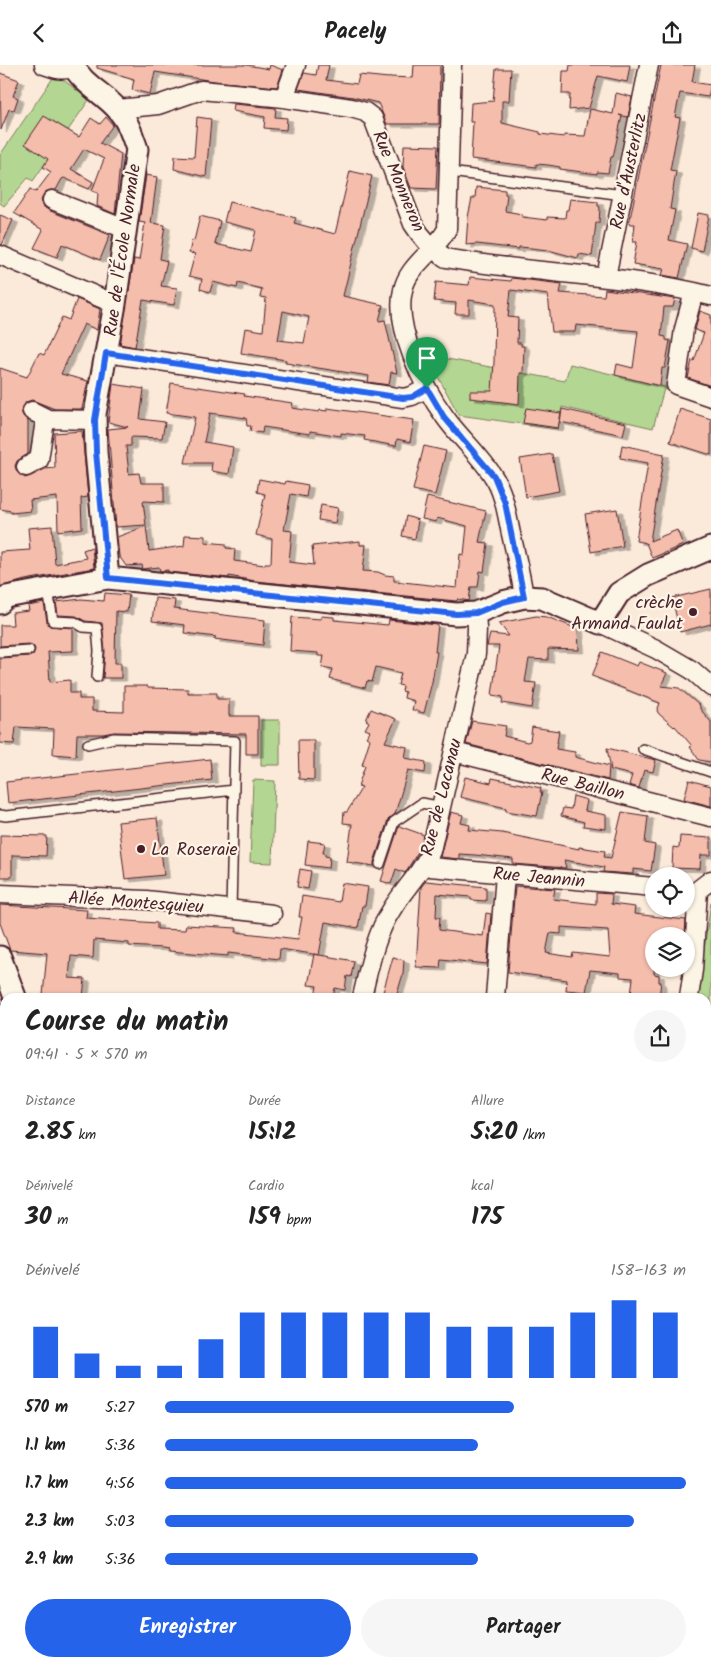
<!DOCTYPE html>
<html lang="fr">
<head>
<meta charset="utf-8">
<style>
  :root { --surface:#fff; --page:#f6f6f6; --text:#222; --muted:#767676; --accent:#2563eb }
  body { margin:0; font-family:Kalam,sans-serif; background:var(--page); color:var(--text); height:100vh; display:flex; flex-direction:column; font-size:19px; white-space:nowrap }
  * { box-sizing:border-box; margin:0 }
  p { font-size:16px; color:var(--muted) }
  .icon { flex:none; width:28px; height:28px; fill:none; stroke:currentColor; stroke-width:2; stroke-linecap:round; stroke-linejoin:round }
  .map { position:relative; flex:1; overflow:hidden }
  .drawer { position:absolute; left:0px; top:928px; width:711px; height:674px; display:flex; flex-direction:column; background:var(--surface); border-radius:15px 15px 0 0; box-shadow:0 1px 4px #0004 }
  .drawer>* { flex:none }
  .controls { position:absolute; left:645px; top:802px; display:grid; gap:10px }
  .controls a { display:grid; place-items:center; width:50px; height:50px; border-radius:50%; background:var(--surface); box-shadow:0 1px 4px #0004; font-size:25px }
  .pin { position:absolute; display:grid; place-items:center; width:42px; height:42px; color:#fff; margin:-51px -21px; border-radius:50% 50% 50% 0; rotate:-45deg; box-shadow:0 0 5px #0007 }
  .pin .icon { rotate:45deg }
  .round { display:grid; place-items:center; flex:none; width:52px; height:52px; border-radius:26px; background:var(--page) }
  .overview { display:flex; align-items:center; justify-content:space-between; height:85px; padding:0 25px }
  h1 { font-size:28px; font-weight:600; line-height:38px }
  .figures { display:grid; grid-template-columns:repeat(3,1fr); gap:8px; height:85px; padding:5px 25px }
  .figures div { display:grid; align-content:center }
  .figures b { font-size:25px; font-weight:600 }
  .figures small { font-size:14px; font-weight:400 }
  .figures p { font-size:14px }
  .chart { height:140px; padding:10px 25px }
  .chart p { display:flex; justify-content:space-between }
  .chart svg { width:100%; height:90px; margin-top:5px; stroke:var(--accent); stroke-width:6 }
  .primary-button { display:flex; gap:10px; margin-top:auto; padding:10px 25px }
  .primary-button a { flex:1; height:58px; border-radius:30px; background:var(--accent); color:#fff; font-size:20px; font-weight:600; line-height:58px; text-align:center }
  .primary-button a+a { background:var(--page); color:var(--text) }
  ul { padding:0 25px; list-style:none; font-size:16px }
  li { display:grid; grid-template-columns:80px 60px 1fr; align-items:center; height:38px }
  li i { height:12px; border-radius:6px; background:var(--accent) }
  header { display:flex; justify-content:space-between; align-items:center; height:65px; padding:0 25px; background:var(--surface); font-size:22px; font-weight:600 }
  .map>svg:first-child { display:block }
  .green { fill:#b3d792; stroke:#7e7b5e }
  .building { fill:#f5bdab; stroke:#4a1f2b; fill-rule:evenodd; filter:url(#shadow) }
  .lines { fill:none; stroke-linecap:round; stroke-linejoin:round }
  .service-casing { stroke:#4a1f2b; stroke-width:12 }
  .minor-casing { stroke:#4a1f2b; stroke-width:21 }
  .tertiary-casing { stroke:#4a1f2b; stroke-width:25 }
  .service { stroke:#fcf5e5; stroke-width:9 }
  .minor { stroke:#fcf5e5; stroke-width:18 }
  .tertiary { stroke:#fcf5e5; stroke-width:21 }
  .route-casing { stroke:#fff; stroke-width:10 }
  .route { stroke:#2563eb; stroke-width:6 }
  .poi-dot { fill:#4a1f2b; stroke:#fcf5e5; stroke-width:2 }
  .labels { text-anchor:middle; stroke-width:4.5; stroke-linejoin:round; paint-order:stroke }
  .street-label { font-size:18px; fill:#4a1f2b; stroke:#fcf5e5 }
  .poi-label { font-size:18px; fill:#4a1f2b; stroke:#fcf5e5; text-anchor:end }
</style>
</head>
<body>
<header><svg class="icon" aria-label="back" viewBox="0 0 24 24"><path d="M15 5l-7 7 7 7"/></svg>Pacely<svg class="icon" aria-label="share" viewBox="0 0 24 24"><path d="M12 15V3M7 8l5-5 5 5M5 13v7h14v-7"/></svg></header>
<div class="map">
<svg width="711" height="1601" viewBox="0 0 711 1601">
  <defs>
    <filter id="shadow"><feDropShadow dx="5.5" dy="3" stdDeviation="0" flood-color="#0004"/></filter>
  </defs>
  <rect width="100%" height="100%" fill="#fbead9"/>
  <filter id="ink" filterUnits="userSpaceOnUse"><feTurbulence type="fractalNoise" baseFrequency=".02" numOctaves="2"/><feDisplacementMap in="SourceGraphic" scale="10" xChannelSelector="R" yChannelSelector="G"/><feConvolveMatrix kernelMatrix="1 2 1 2 8 2 1 2 1" color-interpolation-filters="sRGB"/></filter>
  <g filter="url(#ink)">
    <path class="green" d="M55,10l10,6 24,19 -56,81 -5,-3 -24,28 -4,-3v-48z
      M426,290l139,26 5,-17 99,24 -1,2 -4,-1 -11,39 -91,-21 -4,22 -99,-14z
      M261,655h19v45h-19z
      M253,715l22,1 -3,82 -22,-1z
      M711,837v214h-5v-119h-9z"/>
    <path class="building" d="M97,0h150l22,4 1,-4 13,5 -6,17 -63,-6 -59,-9 -5,22 -18,-4 2,-11 -37,-11z
      M318,0h11l-3,15 31,4 2,-9 30,3 1,-1 23,1 1,-13h26l-1,59h-52l-9,-21 -25,-6 -55,-8 6,-16 12,2z
      M570,0h60l-3,17 -29,-6 -9,32 -20,2 1,-16h-8l1,-23h6z
      M661,0h34l-3,17 19,3 -3,12 -28,-4 -5,24 5,1 -10,52 6,1 -6,38 5,1 -6,30 18,4 -8,34 -17,-3 2,-6 -31,-5 4,-22h-4l2,-18h-6z
      M496,4h15l-2,32h-7v22l38,9v2l24,3v-2l21,1 5,-27 23,5 3,-21 16,4 -4,20 -9,-2 3,1 -9,41h-2l-3,16 -11,-1v2l-37,-5v-2l-12,-2 -12,-1v3l-65,-8 2,-37h-3l1,-19 22,-2z
      M0,8l19,7 -6,16 5,2 -4,12 -5,-1 -8,21z
      M234,39l42,4 -1,9 12,1 -1,12 -22,-2 1,-11 -32,-6z
      M44,51l35,21 12,-19 9,6 6,-7 7,8 -13,18 21,11 -6,60 -18,-8 1,-13 -6,-2 12,-32 -20,-10 -13,20 22,13 -4,7 -25,-11 -2,1 -6,11h-6l-5,2 -4,9 2,5 5,4 62,25 -10,25 -38,-16 -5,13 -23,-9 9,-18 -29,-17 16,-24 6,3 15,-20 -8,-5 5,-8 -23,-15z
      M197,52l14,2 -5,58 -32,-8 1,-13 19,1z
      M404,80l34,1 -2,43 -25,-1 -8,-21z
      M350,106l22,5 -29,120 40,9 -4,16 6,-1 12,53 -6,-1 -2,13 -21,-3 1,-6 -83,-13v-3l-45,-7 4,-25 18,3 3,-33 -6,-1 2,-8 -24,-6 -1,5 -24,-6 -3,10 -10,-3 2,-10 -13,-3 6,-22 -6,-1 3,-13 2,1 6,-25 20,5 -5,23 36,8 5,-22 -32,-8 5,-20 67,16 -2,5 41,11zM283,246l26,6 -5,26 -26,-3z
      M146,110l11,2 -6,46 14,2 -5,34 7,2 -6,25 16,2 -3,17 -31,-5 -8,47 -15,-3 14,-85 5,1 6,-37 -6,-1z
      M476,122l29,3v4l2,1 -2,16 17,3v3l25,3v-3l18,1 1,-8h2l2,-11 28,3v4l2,1 -1,16h-3l-4,33 -13,-2 -1,4 -30,-8 -17,-2 -12,-1v2l-42,-5 -11,1 2,-28 4,-19h3z
      M698,148l11,2 -7,36 -11,-3z
      M0,150l13,5 -11,25h-2z
      M470,212l41,4 1,-3 50,6 -2,9 44,3 1,-7 70,10 -2,8h-9l-3,29 5,1v3l4,1 -5,27h-3l-2,18 -45,-11 2,-11 16,4 5,-37 -62,-6 -1,7h-23l-4,-37 -37,-5 -3,27 10,1 -1,25h4v3h3l-1,27h-3l-1,31 -49,-6v-7h22l2,-29 1,-58 -26,-4v14h-14l1,-11 -22,-2 2,-19 33,3z
      M77,234l23,10 -3,21 -13,-6 -23,50 27,7 -6,28h-27l-23,-9 -6,2 -5,9 2,5 5,5v33l-11,7 -2,5 2,6 8,6 6,-2 14,-7 10,-1 -1,-35 28,-2 6,66 -7,1 1,30 -24,3 -1,-34 -27,3 1,11 -20,2v-2l-11,-2v-141l27,9 12,-24 5,2 18,-38 7,3z
      M700,246l11,4v71l-23,-8 4,-18 2,1 10,-28 -9,-3z
      M171,318l74,11 -1,2 49,7 -1,5 27,4 1,-2 7,1v-3l87,12 -4,22 -13,-3 -1,7 -32,-6 1,-4 -24,-3v3l-31,-5v3l-47,-7 -1,6 -12,-2 1,-5h-4l-1,-8 -36,-5 -6,29 29,5 -4,27 -18,-3 1,-8h-27l10,-46 -29,-4z
      M113,319l31,5 -4,30 25,3 -3,16 -31,-1v9h-5l3,28 10,-1 2,10h23v19l-21,-1 3,24 -30,2 -8,-98 20,-2 -20,-5z
      M526,343l35,5 -3,15 -35,-5z
      M562,344l64,14 -3,12 -63,-13z
      M680,344l31,10v36l-41,-13z
      M622,380l42,9 -14,87 27,-11 6,15 -31,13 -6,-15 -10,-2 12,-78 -28,-5z
      M424,381l22,5 -11,44 -22,-5z
      M552,389l7,37 -33,6 -6,-38z
      M259,414l26,5 1,-3 22,4 -2,12 -15,-3 -7,36 8,1 -3,31 25,3 -2,-19 48,-5v4h6l-3,26 15,1 7,3 9,1v5l63,7 3,-34 4,1 3,-29 -30,-8 -1,4 -14,-3 5,-22 59,14 -7,31 9,1 -4,29 -4,-1 -2,16h-7l-2,14 -11,-2 -2,2 -201,-20 -26,-5v2l-61,-6v-2l-8,1 -1,-4 -16,2 -1,-4 -16,1 -7,-10 -2,-19 29,-11 3,25 35,-5 1,-11 20,1v6l21,2v4l9,1 -1,12 31,4v-2h6l1,-24 -16,-4 9,-41 -8,-2z
      M321,440l17,3 -3,15 -17,-3z
      M617,444l6,37 -32,6 -6,-38z
      M406,451l12,4 -3,19 -13,-3z
      M52,461l3,38 31,-6 -3,-8 9,-3 2,21 -69,12 -25,7v-35l30,-2 -2,-22z
      M711,524v35l-31,8 -8,-34z
      M105,528l24,2 -2,17 -11,-1 -1,52h6v15h-18l2,-27 -3,-28 -17,-2 -9,-5 -18,-1 -2,-13 25,-3 23,2z
      M155,533l20,2 -1,9 91,11 -2,25 -49,-6 2,-2 -32,-4 1,-8 -33,-4z
      M44,538l3,19 3,4 23,2v23l-25,1 2,30 20,-2v13h9v6h13v12l32,1v-26h23l1,2 40,1v4h29v6h12v17h29v38h-12v-20l-132,-2 -11,2h-26l-1,22 -23,-2 1,-25 -38,-2 -2,17 -14,-1v-85l30,-2 3,-1 2,-5 -1,-4 -5,-2 -29,2v-21h13l-1,-12 17,-2 -1,-5z
      M321,551l13,1v3l54,5 1,-5 49,5 -3,27h2l-5,30 -8,31 -12,-3 2,-9 -10,-3 1,-6 -3,-1 1,-5 -5,-1 3,-12 -25,-6 -4,15 -5,-1 -2,7 -35,-9 3,-10 -11,-2 2,-11h-6v-3l-28,-2 2,-34 29,2z
      M536,551l11,1 31,12 1,21 -31,-1v11l-19,-1 -4,23 11,1 -4,25 -30,-5 1,-6 -11,-2 7,-49h-12l3,-12 19,2 -10,-13z
      M602,587l35,14 2,-4 28,11 -6,13 18,2 21,18v3l11,13v40l-12,-2 -9,-13 2,-1 -17,-20 -1,1 -15,-13 -2,-3 3,-8 -68,-27z
      M371,644l25,10 -11,23 22,5 -2,11 21,4 -1,11 -17,-3 -13,44 -7,6 -14,42v4l-27,-4 5,-38 -9,-1 1,-11h3l15,-25 -4,-1 7,-20 -3,-1 8,-26 -4,-2 4,-6 -5,-2 4,-7 -3,-2z
      M472,656l34,5 -2,10 23,6 3,-1 2,-14 27,4 -3,18 19,3v5l34,9 -1,14 -142,-36z
      M298,675h16v40l-15,-1z
      M607,683l49,12 -3,12 -9,-2 -5,18 -10,-3 3,-10 -21,-5z
      M210,694l2,21 -204,23 -2,-21z
      M465,712l26,6 1,-5 49,10 -1,4h2l-5,24 -31,-5v-3l-46,-11z
      M689,715l22,6v20l-27,-7z
      M573,731l14,4 -2,11 21,4v14l-23,-3 1,-4 -23,-6 2,-8 8,1z
      M451,747l12,3 -2,8 9,2 -1,5 33,3 77,16v-2l26,4 -1,6 7,1 11,-46 26,4 -3,27 10,2 -4,26 -18,-2v5l-30,-2 1,-5 -40,-7 2,8 -53,-4v-5l-38,-4 -16,-1v5l-19,-2z
      M157,753l7,57 -39,4 -7,-57z
      M399,761l25,9 -3,12 -16,26 -9,-4 -5,15 -10,-3z
      M0,770l47,1 -1,20 -34,-1v22h-12z
      M680,771l31,2v17h-10l-1,14 -28,-1 1,-21 6,1z
      M308,776l17,2 -2,10h2v3l5,1 -1,11 -24,-3z
      M300,804l11,2 -3,18 -11,-2z
      M426,816l60,6v14l-15,-1v-3l-34,-3 -1,23h4l-1,13 44,6 3,-23 5,1 -4,50 -46,-5 -1,9 -24,-1 5,-80z
      M342,818l26,4 -3,19h-3l-4,22 -33,-6 -6,33 -39,-6 -1,10 -51,-6v3l-59,-5v-2l-7,-1 -33,-2v-3l-35,-3 -1,18 -22,-2 -2,22 16,1 -2,18h-24l-16,-2 4,-42 -37,-3 -10,-27v-18l87,5 -1,8 71,5v6l28,1 1,-5 51,3 -1,4 62,7 4,-22h-3l3,-21 37,6z
      M515,821l40,3 -2,10 43,5v-11l16,1 -1,10 24,3 -1,7 52,6 -1,14 -7,-1 -1,3h-23v38l5,1v7h2l-2,15 -28,-2 2,-17 -13,-1v-4l-30,-3 -4,22 -20,-2 1,-10 -59,-8zM561,862l47,3 2,27 -37,-4 -1,4 -26,-4 4,-20 11,1z
      M314,889l40,7 -3,16 -4,-1 -2,14 -10,-2 -2,9h-18l2,-11 -9,-1z
      M393,892l11,3 -1,14 -6,20 -14,-2z"/>
    <g class="lines">
      <g class="service-casing">
        <path id="service" d="M450,107l173,23
          M48,525l5,31 22,1 8,5 14,1 2,23 -2,26
          M0,587l29,-2
          M88,679l26,-6 121,3 -4,169
          M643,684l68,23
          M0,750l6,1 228,-26
          M380,799l14,-42 28,-19 20,4
          M0,945l5,-2
          M0,973h5"/>
      </g>
      <g class="minor-casing">
        <path id="minor" d="M44,0c11,4 19,7 30,2
          M452,0l-5,164c-11,22 -39,36 -44,61 -9,37 20,97 42,127 14,20 35,38 48,59 11,16 14,39 18,58 5,21 10,42 13,63
          M284,33l12,-33
          M118,44l40,-4 43,-15 83,8 67,10 14,4 8,6 40,106c9,14 18,25 33,34 88,16 178,16 265,38
          M52,135l73,29
          M0,190l115,49
          M606,212l43,-212
          M694,227l-10,37 -8,56 35,12
          M107,288l296,45 9,-2 15,-8
          M32,346l16,8
          M26,402l13,-7 5,-33 4,-8 47,1
          M600,558l56,26 36,21 19,17
          M454,687l257,65
          M425,798l5,4 224,20
          M698,825l13,-10
          M0,829l146,6 126,14
          M362,932c7,-29 13,-62 30,-88 12,-20 30,-37 39,-58l45,-197 1,-26 -1,-15
          M495,932l10,-122
          M689,932l4,-27 5,-80
          M706,1279l5,6
          M0,1298h5
          M706,1445l5,1"/>
      </g>
      <g class="tertiary-casing">
        <path id="tertiary" d="M73,0c9,19 32,29 45,45 10,11 14,25 19,39l-22,155 -20,110 1,38 12,126
          M0,538l6,-6 102,-19 348,36 20,-1 27,-11 21,-5 18,1 58,25 19,-30 29,-18 63,-27
          M0,892l15,40
          M0,1172l5,-6
          M706,1186l5,1
          M286,1601l5,-5"/>
      </g>
      <use href="#service" class="service"/>
      <use href="#minor" class="minor"/>
      <use href="#tertiary" class="tertiary"/>
    </g>
  </g>
  <g class="lines" filter="url(#ink)">
    <g class="route-casing">
      <path id="route" d="M106,288l297,45 9,-1 15,-9 17,29 50,59 11,27 19,94 -21,5 -27,11 -20,1 -348,-36 -12,-126 -1,-32z"/>
    </g>
    <use href="#route" class="route"/>
  </g>
  <g class="poi-dot">
    <circle cx="693" cy="547" r="5"/>
    <circle cx="141" cy="784" r="5"/>
  </g>
  <g class="labels">
    <g class="street-label">
      <text transform="translate(628 106) rotate(-78)" y="6">Rue d'Austerlitz</text>
      <text transform="translate(399 116) rotate(67)" y="6">Rue Monneron</text>
      <text transform="translate(122 185) rotate(-82)" y="6">Rue de l'École Normale</text>
      <text transform="translate(583 719) rotate(14)" y="6">Rue Baillon</text>
      <text transform="translate(441 732) rotate(-76)" y="6">Rue de Lacanau</text>
      <text transform="translate(539 812) rotate(5)" y="6">Rue Jeannin</text>
      <text transform="translate(136 837) rotate(4)" y="6">Allée Montesquieu</text>
    </g>
    <g class="poi-label">
      <text x="683" y="543">crèche<tspan x="683" dy="21">Armand Faulat</tspan></text>
      <text x="151" y="790" text-anchor="start">La Roseraie</text>
    </g>
  </g>
</svg>
<div class="controls">
<a><svg class="icon" aria-label="locate" viewBox="0 0 24 24"><circle cx="12" cy="12" r="6"/><path d="M12 2v4M12 18v4M2 12h4M18 12h4"/></svg></a>
<a><svg class="icon" aria-label="layers" viewBox="0 0 24 24"><path d="M12 4l9 5-9 5-9-5zM3 14l9 5 9-5"/></svg></a>
</div>
<div class="pin" style="left:427px;top:323px;background:#1e9e55"><svg class="icon" aria-label="arrive" viewBox="0 0 24 24"><path d="M6 21V4h12l-3 4 3 4H6"/></svg></div>
<section class="drawer">
<div class="overview"><div><h1>Course du matin</h1><p>09:41 · 5 × 570 m</p></div><a class="round"><svg class="icon" aria-label="share" viewBox="0 0 24 24"><path d="M12 15V3M7 8l5-5 5 5M5 13v7h14v-7"/></svg></a></div>
<div class="figures">
<div><p>Distance</p><b>2.85<small> km</small></b></div>
<div><p>Durée</p><b>15:12</b></div>
<div><p>Allure</p><b>5:20<small> /km</small></b></div>
</div>
<div class="figures">
<div><p>Dénivelé</p><b>30<small> m</small></b></div>
<div><p>Cardio</p><b>159<small> bpm</small></b></div>
<div><p>kcal</p><b>175</b></div>
</div>
<div class="chart"><p><span>Dénivelé</span>158–163 m</p>
<svg viewBox="0 0 160 44" preserveAspectRatio="none"><path d="M5 44V19M15 44V32M25 44V38M35 44V38M45 44V25M55 44V12M65 44V12M75 44V12M85 44V12M95 44V12M105 44V19M115 44V19M125 44V19M135 44V12M145 44V6M155 44V12"/></svg>
</div>
<ul>
<li><b>570 m</b>5:27<i style="width:67%"></i></li>
<li><b>1.1 km</b>5:36<i style="width:60%"></i></li>
<li><b>1.7 km</b>4:56<i style="width:100%"></i></li>
<li><b>2.3 km</b>5:03<i style="width:90%"></i></li>
<li><b>2.9 km</b>5:36<i style="width:60%"></i></li>
</ul>
<div class="primary-button"><a>Enregistrer</a><a>Partager</a></div>
</section>
</div>
</body>
</html>
